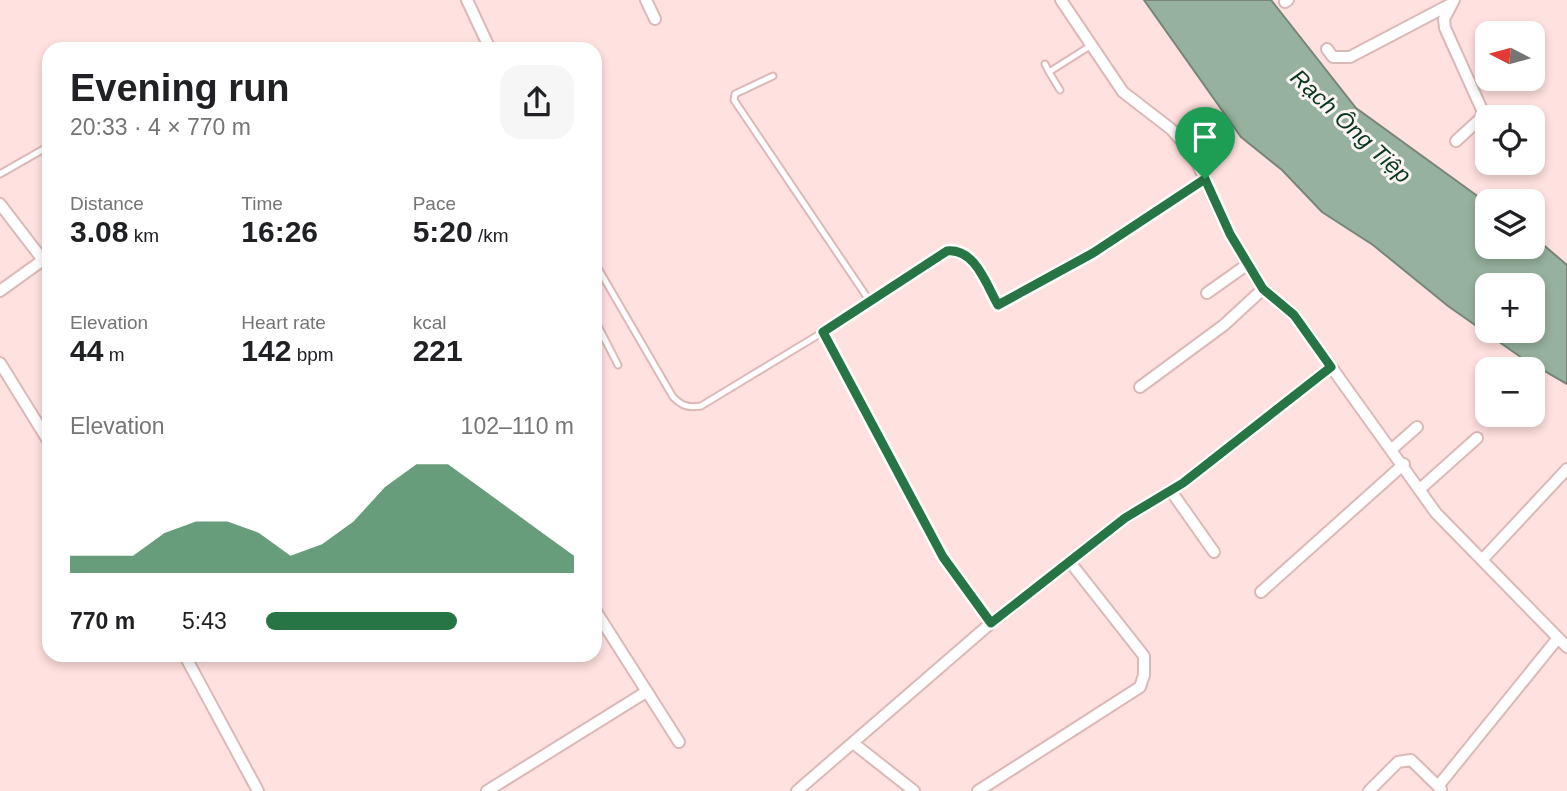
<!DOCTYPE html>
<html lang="en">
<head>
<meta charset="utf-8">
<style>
  :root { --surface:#fff; --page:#f6f6f6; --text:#202124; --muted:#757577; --accent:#277544 }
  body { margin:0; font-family:Helvetica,sans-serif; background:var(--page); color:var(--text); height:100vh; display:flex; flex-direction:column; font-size:26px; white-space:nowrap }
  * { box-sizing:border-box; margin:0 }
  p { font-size:23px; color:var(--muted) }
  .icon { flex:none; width:38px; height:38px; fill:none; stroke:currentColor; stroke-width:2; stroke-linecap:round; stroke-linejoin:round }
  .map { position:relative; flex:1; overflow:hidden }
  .drawer { position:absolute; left:42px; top:42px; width:560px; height:620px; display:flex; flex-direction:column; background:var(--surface); border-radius:21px; box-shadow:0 4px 10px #0003 }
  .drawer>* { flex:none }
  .needle { width:46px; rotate:276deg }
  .controls { position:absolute; left:1475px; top:21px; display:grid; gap:14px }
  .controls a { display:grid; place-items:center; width:70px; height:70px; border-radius:14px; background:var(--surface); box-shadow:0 4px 10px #0003; font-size:35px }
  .pin { position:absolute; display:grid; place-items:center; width:60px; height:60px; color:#fff; margin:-72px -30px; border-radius:50% 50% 50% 0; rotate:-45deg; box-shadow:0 0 7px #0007 }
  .pin .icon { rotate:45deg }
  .round { display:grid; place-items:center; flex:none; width:74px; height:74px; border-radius:21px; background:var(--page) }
  .summary { display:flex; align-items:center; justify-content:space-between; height:119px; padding:0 28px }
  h1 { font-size:38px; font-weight:700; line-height:52px }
  .stats { display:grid; grid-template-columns:repeat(3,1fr); gap:10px; height:119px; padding:7px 28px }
  .stats div { display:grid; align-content:center }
  .stats b { font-size:30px; font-weight:700 }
  .stats small { font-size:19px; font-weight:400 }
  .stats p { font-size:19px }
  .chart { height:196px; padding:14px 28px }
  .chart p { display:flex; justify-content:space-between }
  .chart svg { width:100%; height:126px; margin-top:7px; fill:var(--accent); opacity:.7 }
  ul { padding:0 28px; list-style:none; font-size:23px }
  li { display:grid; grid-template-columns:112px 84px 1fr; align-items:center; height:52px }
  li i { height:18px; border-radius:9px; background:var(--accent) }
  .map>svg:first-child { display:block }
  .water { fill:#96b19d; stroke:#778678; stroke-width:2; fill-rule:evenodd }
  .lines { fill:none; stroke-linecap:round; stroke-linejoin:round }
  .lane-casing { stroke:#dcb8b6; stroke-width:9 }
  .street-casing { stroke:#dcb8b6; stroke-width:14 }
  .lane { stroke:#fff; stroke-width:5 }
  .street { stroke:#fff; stroke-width:10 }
  .route-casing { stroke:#fff; stroke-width:14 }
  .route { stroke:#277544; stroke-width:9 }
  .labels { text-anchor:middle; stroke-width:6; stroke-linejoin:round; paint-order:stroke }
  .water-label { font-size:23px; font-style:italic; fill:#07381c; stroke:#fcf4f4 }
</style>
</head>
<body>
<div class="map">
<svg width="1567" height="791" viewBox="0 0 1567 791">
  <rect width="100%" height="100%" fill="#ffe1df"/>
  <path class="water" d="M1144,0h127l85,108 131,95 1,44h45v-11l34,29v119l-45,-26 -74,-52 -75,-61 -51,-33 -40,-42 -41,-33zM1488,285h45v46h-45z"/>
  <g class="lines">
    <g class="lane-casing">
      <path id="lane" d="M1045,64l4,8 41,-26
        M1049,72l11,18
        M773,76l-38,18 -1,6 135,200
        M0,174l49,-28
        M595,263l78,134c9,9 15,11 28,9l122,-74 114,-77c37,-16 46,24 61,50l95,-52 112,-74
        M595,320l23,45
        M823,332l120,225 48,66"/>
    </g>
    <g class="street-casing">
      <path id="street" d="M467,0l23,49
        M646,0l9,19
        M1061,0l62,92 48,37 22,25 37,80 33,55 31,26 142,198 131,134
        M1454,0l-10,19 1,9 38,84 -3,7 -24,22
        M1285,2l3,-2
        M1327,49l6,8h17l99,-52
        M0,204l43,56 -43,31
        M1207,293l41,-29
        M0,363l49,79
        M1140,387l84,-62 39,-36
        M1392,449l25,-22
        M1420,489l57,-51
        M1171,491l43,61
        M1482,560l85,-91
        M1261,592l143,-128
        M595,610l84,132
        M184,654l74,137
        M853,743l61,48
        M1439,785l119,-147
        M487,791l159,-99
        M797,791l194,-168 134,-105 58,-35 148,-116
        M978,791l162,-104 4,-12v-19l-74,-94
        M1369,791l29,-29 13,-2 30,29"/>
    </g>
    <use href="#lane" class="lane"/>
    <use href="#street" class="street"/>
  </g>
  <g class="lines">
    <g class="route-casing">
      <path id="route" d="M1205,179l25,55 33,55 31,26 37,52 -148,116 -58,35 -134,105 -48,-66 -120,-225 124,-81c28,-3 39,33 51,54l95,-52z"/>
    </g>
    <use href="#route" class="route"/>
  </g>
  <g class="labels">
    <g class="water-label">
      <text transform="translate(1351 126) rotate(43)" y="8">Rạch Ông Tiệp</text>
    </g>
  </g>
</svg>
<div class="controls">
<a><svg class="needle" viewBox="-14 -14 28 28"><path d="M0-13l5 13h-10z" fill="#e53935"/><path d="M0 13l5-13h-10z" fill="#757577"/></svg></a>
<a><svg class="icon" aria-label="locate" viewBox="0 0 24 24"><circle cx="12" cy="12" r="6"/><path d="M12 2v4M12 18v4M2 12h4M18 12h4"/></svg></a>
<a><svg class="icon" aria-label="layers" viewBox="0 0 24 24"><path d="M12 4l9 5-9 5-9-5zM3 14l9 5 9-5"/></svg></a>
<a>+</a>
<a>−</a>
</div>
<div class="pin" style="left:1205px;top:179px;background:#1e9e55"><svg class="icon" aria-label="arrive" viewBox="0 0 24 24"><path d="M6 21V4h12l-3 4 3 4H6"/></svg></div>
<section class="drawer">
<div class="summary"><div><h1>Evening run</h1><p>20:33 · 4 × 770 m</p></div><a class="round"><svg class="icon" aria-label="share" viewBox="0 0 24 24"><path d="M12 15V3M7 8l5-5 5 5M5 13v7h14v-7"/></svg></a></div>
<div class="stats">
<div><p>Distance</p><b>3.08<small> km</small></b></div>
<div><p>Time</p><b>16:26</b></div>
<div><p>Pace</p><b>5:20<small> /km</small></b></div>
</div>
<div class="stats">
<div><p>Elevation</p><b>44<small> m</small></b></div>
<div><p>Heart rate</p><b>142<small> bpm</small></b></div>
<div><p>kcal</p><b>221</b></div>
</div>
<div class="chart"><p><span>Elevation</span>102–110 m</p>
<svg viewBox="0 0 160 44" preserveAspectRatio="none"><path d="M0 44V38L10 38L20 38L30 30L40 26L50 26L60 30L70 38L80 34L90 26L100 14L110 6L120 6L130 14L140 22L150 30L160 38V44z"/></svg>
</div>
<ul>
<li><b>770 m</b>5:43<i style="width:62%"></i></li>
</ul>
</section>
</div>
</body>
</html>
